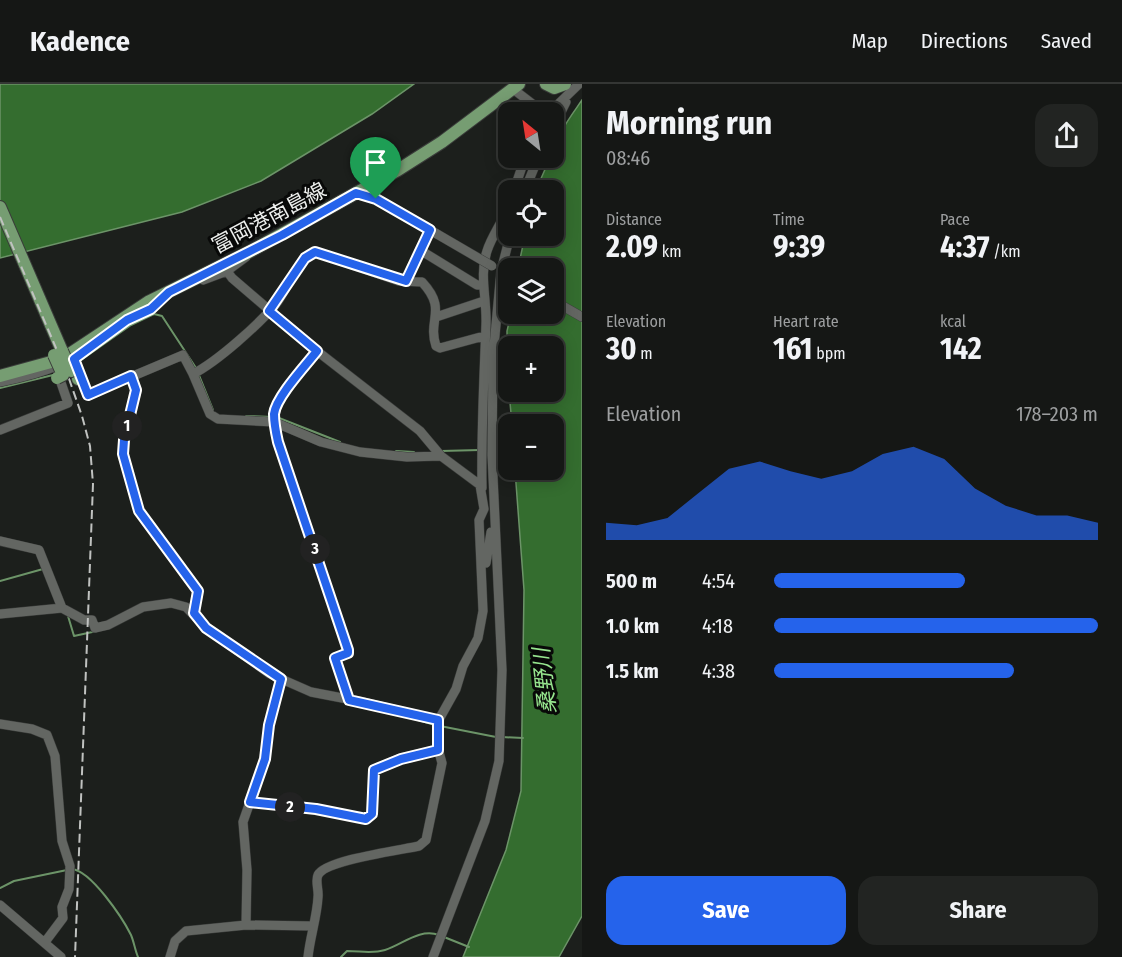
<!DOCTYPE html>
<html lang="en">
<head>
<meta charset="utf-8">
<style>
  :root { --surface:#151715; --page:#222422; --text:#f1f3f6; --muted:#9d9fa0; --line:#343634; --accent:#2563eb }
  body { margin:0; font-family:"Fira Sans Condensed","Noto Sans JP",sans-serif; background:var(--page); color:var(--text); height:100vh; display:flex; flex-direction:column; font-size:22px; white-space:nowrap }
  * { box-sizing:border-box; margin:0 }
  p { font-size:20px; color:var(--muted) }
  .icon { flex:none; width:33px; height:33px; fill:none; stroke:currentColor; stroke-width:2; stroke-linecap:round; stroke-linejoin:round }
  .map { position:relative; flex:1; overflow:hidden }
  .panel { display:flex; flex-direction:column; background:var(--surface); width:540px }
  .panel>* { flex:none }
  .needle { width:39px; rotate:330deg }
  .tools { position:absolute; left:498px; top:18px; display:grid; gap:12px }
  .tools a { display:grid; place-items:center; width:66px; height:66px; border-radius:12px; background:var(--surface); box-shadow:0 3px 15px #0003,0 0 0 2px var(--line); font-size:30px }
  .pin { position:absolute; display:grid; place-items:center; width:51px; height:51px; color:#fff; margin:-62px -26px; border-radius:50% 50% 50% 0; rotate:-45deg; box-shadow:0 0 6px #0007 }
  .pin .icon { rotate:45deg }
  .km { position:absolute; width:30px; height:30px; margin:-15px; border-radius:50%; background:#222; color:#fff; font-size:16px; line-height:30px; text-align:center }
  .round { display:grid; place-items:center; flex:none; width:63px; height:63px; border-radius:18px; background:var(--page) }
  .overview { display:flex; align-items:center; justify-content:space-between; height:102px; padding:0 24px }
  h1 { font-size:33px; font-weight:700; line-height:45px }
  .metrics { display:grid; grid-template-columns:repeat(3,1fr); gap:9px; height:102px; padding:6px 24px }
  .metrics div { display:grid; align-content:center }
  .metrics b { font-size:30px; font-weight:700 }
  .metrics small { font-size:16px; font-weight:400 }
  .metrics p { font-size:16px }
  .chart { height:168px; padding:12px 24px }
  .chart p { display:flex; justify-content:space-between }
  .chart svg { width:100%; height:108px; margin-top:6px; fill:var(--accent); opacity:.7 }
  .cta { display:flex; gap:12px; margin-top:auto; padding:12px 24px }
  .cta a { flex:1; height:69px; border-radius:18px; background:var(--accent); color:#fff; font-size:24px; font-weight:700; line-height:69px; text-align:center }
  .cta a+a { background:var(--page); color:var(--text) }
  ul { padding:0 24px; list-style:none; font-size:20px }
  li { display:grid; grid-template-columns:96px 72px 1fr; align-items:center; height:45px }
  li i { height:15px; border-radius:8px; background:var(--accent) }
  header { display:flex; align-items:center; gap:36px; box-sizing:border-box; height:84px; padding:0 30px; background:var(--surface); border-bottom:2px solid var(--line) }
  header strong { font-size:28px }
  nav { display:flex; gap:33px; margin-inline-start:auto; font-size:21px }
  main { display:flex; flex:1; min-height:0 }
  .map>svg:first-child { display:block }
  .water { fill:#346d2f; stroke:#6c9468; stroke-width:1.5 }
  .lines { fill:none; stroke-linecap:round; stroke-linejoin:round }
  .stream { stroke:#6c9468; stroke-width:2 }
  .minor-casing { stroke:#3a3c3a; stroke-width:10 }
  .major-casing { stroke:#3a3c3a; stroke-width:14 }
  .minor { stroke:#636662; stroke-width:9 }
  .major { stroke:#769d72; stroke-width:12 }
  .rail { stroke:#c0c2c0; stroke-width:2; stroke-dasharray:9 4.5; stroke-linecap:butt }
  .minor-bridge-casing { stroke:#3a3c3a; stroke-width:10; stroke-linecap:butt }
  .major-bridge-casing { stroke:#3a3c3a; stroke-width:14; stroke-linecap:butt }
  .minor-bridge { stroke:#636662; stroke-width:9 }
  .major-bridge { stroke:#769d72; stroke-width:12 }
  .route-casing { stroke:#fff; stroke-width:12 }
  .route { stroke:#2563eb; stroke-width:8 }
  .labels { text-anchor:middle; stroke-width:6; stroke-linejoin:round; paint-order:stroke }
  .street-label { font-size:21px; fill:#eef0ee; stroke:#080908 }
  .water-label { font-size:22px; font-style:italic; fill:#96e58e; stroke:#080908 }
</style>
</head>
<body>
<header>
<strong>Kadence</strong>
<nav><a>Map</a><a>Directions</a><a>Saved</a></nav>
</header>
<main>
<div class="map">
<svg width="582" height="873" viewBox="0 0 582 873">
  <rect width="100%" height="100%" fill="#1c1f1c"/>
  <path class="water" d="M0,0h414l-42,30 -111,67 -79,31 -182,46z
    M582,16v816l-23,41h-96l43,-107 15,-59 3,-201 -9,-120h39v-46h-42l-3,-32h45v-46h-46v45l-1,-60 4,-17h43v-46h-36l7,-32h29v-46h-18l14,-32h4c0,-21 17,-42 28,-58z"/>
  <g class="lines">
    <path class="stream" d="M74,281l57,-40 23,-11 8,2 34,52
      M198,289l15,37
      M0,304l53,-13
      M246,332l27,1
      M279,334l61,24
      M495,365h13
      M396,367l18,1
      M441,367l39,-1
      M0,497l43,-12
      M68,532l6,20 23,-5
      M411,634l24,7
      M440,642l56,11
      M502,653l21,1
      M72,785c19,2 50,48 59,66 3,7 4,15 7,22
      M0,804l14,-7 53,-11
      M444,853l25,10
      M341,873l6,-6c14,0 25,3 38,-1 17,-5 34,-22 54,-15"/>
    <g class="minor-casing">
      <path id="minor" d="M513,5l30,23
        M550,28l29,-28
        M554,42l12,-24
        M514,106l11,-32
        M525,106l13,-32
        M356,109l20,6 -2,-10 3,-7
        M376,115l61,35
        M420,166l57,35h6
        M227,187l5,7 85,73 103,80 21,25 39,29 4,24 -5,11 4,91 -5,27 -15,28 -7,23 -19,34v22l5,18 -16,77 -7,6c-18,4 -94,14 -101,29 -3,6 1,15 0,22 -1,20 -8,40 -10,60
        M203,196l24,-9 19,-14
        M406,197l24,-51
        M554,217l28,16
        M436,233l48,-16
        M130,235l21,-10 14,-13
        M317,267c-12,14 -40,45 -42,63 -2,9 1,19 3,28l70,208v3l-13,5 14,42
        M79,289l9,22 95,-40 10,19
        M131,292l6,14 -13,50 -1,15 16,56 59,81 -4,21
        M0,298c46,-9 75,-20 111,-50
        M0,346l68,-27 -10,-29
        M441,372l-34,1 -47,-5 -39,-10 -47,-20 -56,-3 -8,-5 -17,-40c25,-13 65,-49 83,-70 12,-15 20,-45 39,-52l84,29 23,1c26,28 5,37 14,64l4,2 44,-12
        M482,404c-1,-55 2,-109 4,-164 1,-25 -7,-49 1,-73 5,-16 16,-29 21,-45
        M0,457l39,9 23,58
        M486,479l5,-31
        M0,530l62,-6 22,12h8l3,8 13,-3 35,-18 28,-4 15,4 20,21 64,46 41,18 52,10 75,18
        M0,640l32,5 15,6 8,21 7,85 8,25 -1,23 -7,18 1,11 -18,24
        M250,718l66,7 50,10 6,-5 2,-44 27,-12 37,-8
        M0,821l61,52
        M246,841l1,-55 -4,-48 22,-63 4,-34 12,-46
        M170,873l5,-16 11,-10 60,-6 67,1
        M433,873l52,-136 14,-60 3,-91 -10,-215 1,-98 8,-86 9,-35"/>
    </g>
    <g class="major-casing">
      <path id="major" d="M546,0l8,4 11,-4
        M0,123l62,144
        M0,292l62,-17 86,-57 101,-50 149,-82 44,-28 77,-58
        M78,295l2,-1"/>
    </g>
    <use href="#minor" class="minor"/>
    <use href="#major" class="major"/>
    <path class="rail" d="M0,133l68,159 14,40 8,30 3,38 -18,473"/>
    <g class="minor-bridge-casing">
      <path id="minor-bridge" d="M437,150l55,32"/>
    </g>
    <g class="major-bridge-casing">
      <path id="major-bridge" d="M62,267l9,20 3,-2
        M54,271l9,20 -6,3"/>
    </g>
    <use href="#minor-bridge" class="minor-bridge"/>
    <use href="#major-bridge" class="major-bridge"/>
  </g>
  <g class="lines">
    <g class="route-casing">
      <path id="route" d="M356,109l20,6 54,31 -24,51 -91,-29 -10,6 -36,53 48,40c-11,14 -41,46 -43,63 0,9 2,19 4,28l70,208v3l-13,5 14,42 89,20v30l-37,9 -27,11 -2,44 -6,5 -50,-10 -66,-7 15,-43 4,-34 12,-46 -75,-51 -12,-15 4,-22 -59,-80 -16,-57 1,-14 12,-50 -5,-14 -43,19 -14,-36 53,-39 24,-11 18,-17 113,-57z"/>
    </g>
    <use href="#route" class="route"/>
  </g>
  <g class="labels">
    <g class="street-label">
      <text transform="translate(269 134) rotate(-28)" y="7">富岡港南島線</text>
    </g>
    <g class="water-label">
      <text transform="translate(544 597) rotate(-96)" y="8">桑野川</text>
    </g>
  </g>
</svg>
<div class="tools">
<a><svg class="needle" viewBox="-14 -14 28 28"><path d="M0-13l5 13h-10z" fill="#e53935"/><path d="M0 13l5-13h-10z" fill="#9d9fa0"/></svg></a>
<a><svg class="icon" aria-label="locate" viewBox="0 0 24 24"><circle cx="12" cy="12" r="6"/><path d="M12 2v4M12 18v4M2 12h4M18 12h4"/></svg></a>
<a><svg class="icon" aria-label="layers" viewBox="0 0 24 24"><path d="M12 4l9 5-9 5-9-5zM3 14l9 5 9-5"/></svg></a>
<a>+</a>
<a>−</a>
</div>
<div class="pin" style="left:376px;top:115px;background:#1e9e55"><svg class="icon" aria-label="arrive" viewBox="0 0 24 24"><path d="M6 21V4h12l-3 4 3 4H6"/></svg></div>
<b class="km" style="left:127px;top:342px">1</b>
<b class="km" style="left:290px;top:723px">2</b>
<b class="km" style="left:315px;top:465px">3</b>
</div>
<section class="panel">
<div class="overview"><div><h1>Morning run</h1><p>08:46</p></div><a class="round"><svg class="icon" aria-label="share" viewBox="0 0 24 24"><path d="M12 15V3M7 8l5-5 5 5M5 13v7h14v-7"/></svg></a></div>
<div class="metrics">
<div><p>Distance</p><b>2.09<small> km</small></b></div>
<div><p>Time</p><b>9:39</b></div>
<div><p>Pace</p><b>4:37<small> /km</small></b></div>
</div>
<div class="metrics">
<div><p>Elevation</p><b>30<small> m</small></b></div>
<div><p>Heart rate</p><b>161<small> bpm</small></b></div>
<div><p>kcal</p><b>142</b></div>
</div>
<div class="chart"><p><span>Elevation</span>178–203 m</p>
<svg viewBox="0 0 160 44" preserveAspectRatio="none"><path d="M0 44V37L10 38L20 35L30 25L40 15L50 12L60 16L70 19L80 16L90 9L100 6L110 11L120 23L130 30L140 34L150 34L160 37V44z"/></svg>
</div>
<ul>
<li><b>500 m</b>4:54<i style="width:59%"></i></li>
<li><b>1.0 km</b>4:18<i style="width:100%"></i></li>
<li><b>1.5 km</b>4:38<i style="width:74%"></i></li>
</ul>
<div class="cta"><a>Save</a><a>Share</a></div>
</section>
</main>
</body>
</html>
